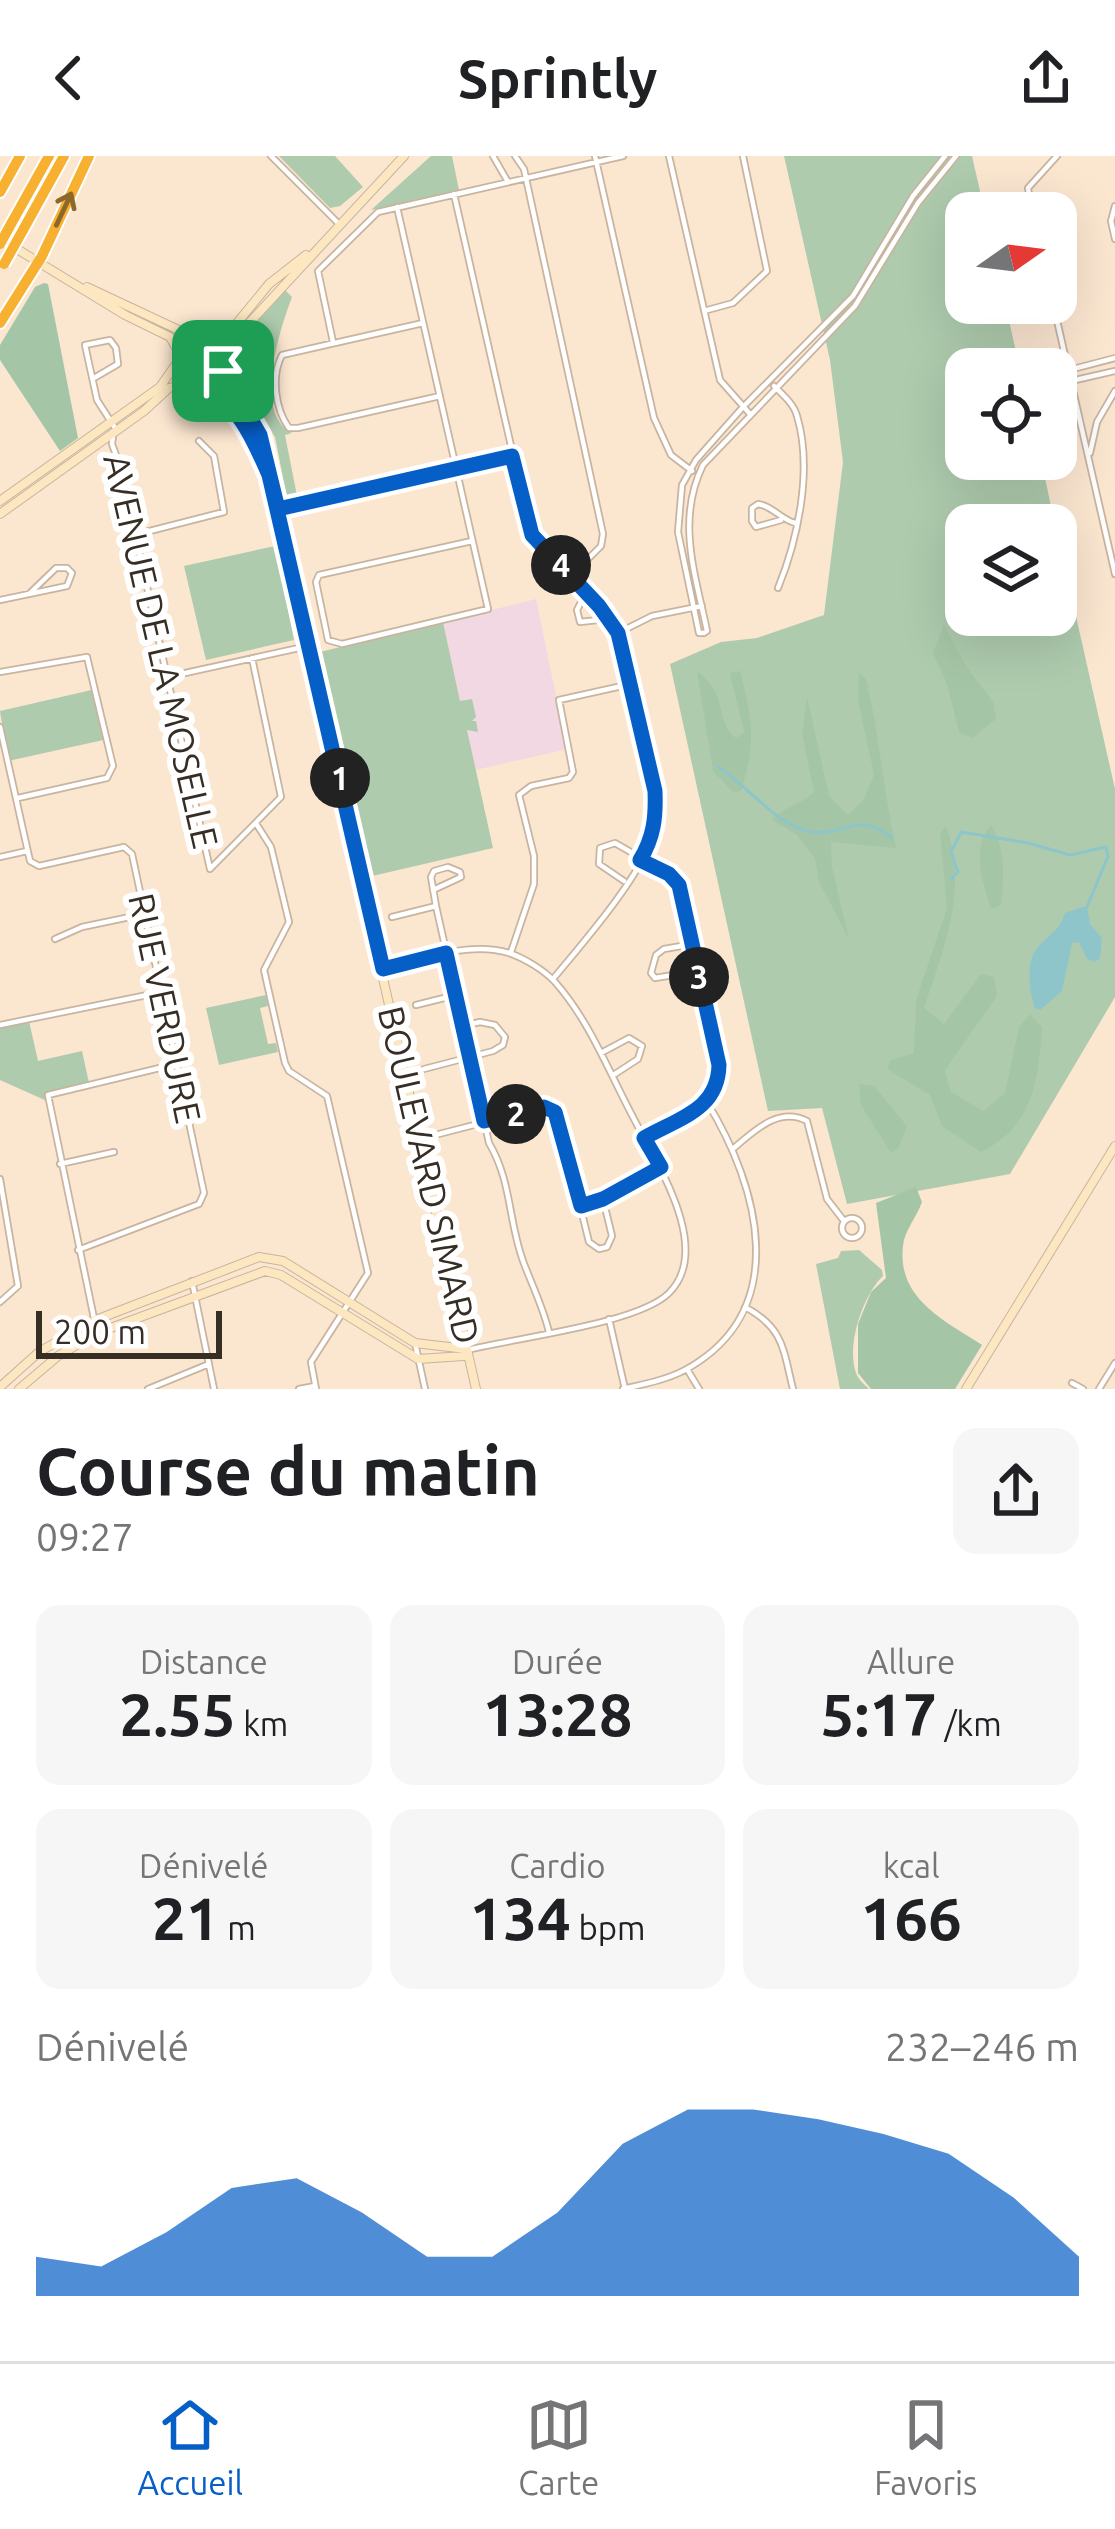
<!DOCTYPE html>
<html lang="fr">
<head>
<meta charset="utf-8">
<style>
  :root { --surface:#fff; --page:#f6f6f6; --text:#202124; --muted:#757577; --line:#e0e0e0; --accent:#065ec7 }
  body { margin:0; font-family:Ubuntu,sans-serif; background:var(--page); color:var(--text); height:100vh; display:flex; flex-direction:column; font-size:45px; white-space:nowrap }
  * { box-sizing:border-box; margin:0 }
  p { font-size:39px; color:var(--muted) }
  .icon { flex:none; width:66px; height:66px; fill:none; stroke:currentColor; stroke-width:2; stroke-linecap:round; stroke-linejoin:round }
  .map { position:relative; height:1233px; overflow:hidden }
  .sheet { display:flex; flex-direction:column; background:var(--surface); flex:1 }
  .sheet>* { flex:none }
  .needle { width:78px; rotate:76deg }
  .fabs { position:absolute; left:945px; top:36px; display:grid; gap:24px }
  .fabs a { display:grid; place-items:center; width:132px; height:132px; border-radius:24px; background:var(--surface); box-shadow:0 12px 48px #0002; font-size:60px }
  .scale { position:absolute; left:36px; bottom:30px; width:186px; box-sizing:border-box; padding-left:12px; border:6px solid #362e25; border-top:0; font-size:33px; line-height:42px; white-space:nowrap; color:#362e25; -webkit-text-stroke:9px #fff; paint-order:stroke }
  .pin { position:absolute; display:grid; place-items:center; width:102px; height:102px; color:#fff; margin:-51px; border-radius:24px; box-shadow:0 6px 18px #0006 }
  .km { position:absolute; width:60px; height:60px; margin:-30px; border-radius:50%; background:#222; color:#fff; font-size:33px; line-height:60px; text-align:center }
  .round { display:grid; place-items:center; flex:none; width:126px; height:126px; border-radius:24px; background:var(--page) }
  .head { display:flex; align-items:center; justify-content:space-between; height:204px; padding:0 36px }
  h1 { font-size:66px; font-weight:600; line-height:90px }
  .metrics { display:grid; grid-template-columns:repeat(3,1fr); gap:18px; height:204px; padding:12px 36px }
  .metrics div { display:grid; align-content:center; border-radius:24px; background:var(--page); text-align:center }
  .metrics b { font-size:60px; font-weight:600 }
  .metrics small { font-size:33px; font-weight:400 }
  .metrics p { font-size:33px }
  .chart { height:336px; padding:24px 36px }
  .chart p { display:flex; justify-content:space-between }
  .chart svg { width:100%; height:216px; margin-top:12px; fill:var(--accent); opacity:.7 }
  header { display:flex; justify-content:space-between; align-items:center; height:156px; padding:0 36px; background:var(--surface); font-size:54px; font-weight:600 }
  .tabs { display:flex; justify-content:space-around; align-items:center; height:168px; border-top:3px solid var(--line); background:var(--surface); font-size:33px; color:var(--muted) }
  .tabs a { display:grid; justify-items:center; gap:6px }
  .tabs .active { color:var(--accent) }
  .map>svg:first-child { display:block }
  .education { fill:#f1d8e3 }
  .green { fill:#aecbae }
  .forest { fill:#a5c6a6 }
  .water { fill:#8dc5ca }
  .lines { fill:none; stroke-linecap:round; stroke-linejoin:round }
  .stream { stroke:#8dc5ca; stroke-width:3 }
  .street-casing { stroke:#c8b49f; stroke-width:8 }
  .secondary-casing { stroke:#c8b49f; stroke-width:10 }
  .highway-casing { stroke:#fff; stroke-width:14 }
  .street { stroke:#fff; stroke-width:4.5 }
  .secondary { stroke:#fde7c1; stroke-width:8 }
  .highway { stroke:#f7b02f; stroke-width:10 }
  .highway-bridge-casing { stroke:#fff; stroke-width:14; stroke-linecap:butt }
  .highway-bridge { stroke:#f7b02f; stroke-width:10 }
  .oneway { stroke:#8d682a }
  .route-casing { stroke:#fff; stroke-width:24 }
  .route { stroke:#065ec7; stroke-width:15 }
  .labels { text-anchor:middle; stroke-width:12; stroke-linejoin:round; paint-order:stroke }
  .street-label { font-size:36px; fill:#362e25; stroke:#fff }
</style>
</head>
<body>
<header><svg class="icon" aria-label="back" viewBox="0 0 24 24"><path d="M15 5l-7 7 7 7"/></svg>Sprintly<svg class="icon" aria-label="share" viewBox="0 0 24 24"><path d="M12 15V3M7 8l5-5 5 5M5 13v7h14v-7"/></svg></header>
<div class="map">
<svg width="1115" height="1233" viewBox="0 0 1115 1233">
  <rect width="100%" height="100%" fill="#fbe6d0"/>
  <path class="education" d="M536,443l31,150 -92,21 -32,-148z"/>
  <path class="green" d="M279,0h56l28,31 -23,19 -10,2z
    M431,0h21l7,34 -88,20z
    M784,0h188l13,57h-19v90h39l15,66h-54v90h75l14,66h-89v90h90v-87l59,261v208l-105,177 -163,30 -25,-96 -54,3 -98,-447 51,-22 36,-4 67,-23 19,-153 -13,-102z
    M285,134l7,7c-12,32 -40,116 0,136l-7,2 13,66 -11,-3 -12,-61 -39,-64v-28z
    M275,390l19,94 -88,20 -22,-94z
    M443,466l17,79 12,-2 4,18 -4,4h4l2,11 -11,-2 26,118 -125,29 -52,-224z
    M96,533l12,50 -100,22 -8,-50z
    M266,839l2,11 -8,2 8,36 8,-1 2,9 -59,13 -13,-57z
    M29,865l9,40 44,-10 7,32 -36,8 -6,10 -47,-21v-55z
    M859,1094l23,20 1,6c-20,19 -37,69 -27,97 2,6 8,11 13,16h-29l-24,-125 22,-6 3,-7z"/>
  <path class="forest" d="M44,127l4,1 30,154 -18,13 -60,-91v-15l35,-58z
    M944,469l22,41 27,36 3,17 -24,19 -13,-6 -12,-48 -14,-31z
    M697,515c33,25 17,50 39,67l8,-6 -14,-59 10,-2c13,50 16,69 1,120l-8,1 -20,-21z
    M859,517l7,6c14,57 17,112 30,169l-65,-6 1,25 17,72 -30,-57 -4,-23 -18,-24 -25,-15c11,-13 28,-15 42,-28l-12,-59 5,-36 22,99 19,19 16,-16 10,-24 -16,-75z
    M991,669c15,22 13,55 10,80l-10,4c-8,-28 -21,-60 0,-84z
    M946,670c23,63 -2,122 -22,182l20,16 37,-50 13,3 3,19 -52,74 6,22 32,19 22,-18 14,-66 11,-13 12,13c-3,52 -9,100 -61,125l-39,-26 -12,-31 -43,-26 3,-8 24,-8 2,-53 31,-92 -7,-75z
    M859,928l15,2 33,40 -8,21 -8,6 -30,-48z
    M916,1031l6,15c-5,15 -18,29 -19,44 -6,53 41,74 79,99l-27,44h-84l-13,-16v-49l13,-32 15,-14 -10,-75z"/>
  <path class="water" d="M1082,751h5l3,17 12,14 -2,20 -5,4 -8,-3 -8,-17 -7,1 -10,48 -22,19 -5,-2c-5,-13 -9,-44 0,-57 11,-16 24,-18 30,-38z"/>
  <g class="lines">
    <path class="stream" d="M718,611c29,18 61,61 94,65 36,4 45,-22 80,6
      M951,723l7,-7 -7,-20 10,-20 67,11 42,12 36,-8 2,9 -21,51"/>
    <g class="street-casing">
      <path id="street" d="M271,0l67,67
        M493,0l15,26
        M515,0l9,13 79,365 -2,12 -30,30
        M595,0l59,262 17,37 21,16
        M669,0l51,224 30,34
        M454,38l76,336 88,103 37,158c1,16 1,32 -3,47 -13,41 -71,107 -99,141
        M1115,50l-4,15 4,18
        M397,51l91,402 -146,35 -14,-4 -12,-58 3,-7 153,-34
        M1032,57l-4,-25 29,-32
        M1053,147l62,271
        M704,155l29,-8 34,-32 -24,-115
        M423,167l-141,32c-11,21 -7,54 7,73h9l142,-32
        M333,186l-15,-71 60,-59 245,-56
        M1069,214l46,-12
        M94,222l24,-14 -2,-16 -6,-8 -25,5 12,55 20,31
        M1071,225l44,-10
        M774,230c9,9 20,18 23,30 16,53 1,123 -19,172
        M113,279l-1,9 8,22 90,403 71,-72 -29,-139
        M1090,297l7,-31 18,-31
        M278,353l234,-53
        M781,364l-25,7 -4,-6v-13l6,-4c15,2 22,15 37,19
        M138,378l86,-22 -10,-56 -15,-15
        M586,436l-9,18 3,12 27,-3
        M0,444l67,-14 5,-13 -5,-5h-11l-27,26
        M618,477l34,-17 50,-10
        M704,477h-5l-21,-101 4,-47 14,-25 47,-53 110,-111 60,-100 32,-40
        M704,477l3,-2c-12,-58 -31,-111 -4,-166l152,-159 63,-103 38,-47
        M0,516l87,-15 26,109 -6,12 -89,20
        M167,521l141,-31
        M0,571l30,134 9,5 85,-19 8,7 72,339 -5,11 -121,46
        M257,669l14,22 18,75 -25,48 21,93 4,8 38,25 41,177 -57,89 5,27
        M0,701l27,-6
        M624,725l-25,-17 1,-16 15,-5 54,31 10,11 40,180c-1,45 -40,53 -75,73
        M433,734l28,-13 -1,-5 -12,-5 -14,4 -3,6 5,29 53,237c23,39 19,77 34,118 9,24 20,46 26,71
        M392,761l44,-11
        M55,783l27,-12 62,-13
        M693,788l-29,5 -8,6 -5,18 4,5 43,-7
        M511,796l23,-68v-28l-15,-61 12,-9 38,-8 4,-6 -14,-72 72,-16
        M383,813c39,-10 86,-28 126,-16 15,5 35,17 46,29 34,38 54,90 78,135 22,44 81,131 36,176 -31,31 -155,45 -201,57
        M416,849l40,-10
        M0,869l162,-33
        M601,897l28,-15 13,8 -4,13 -23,15
        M424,913l69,-18 10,-6 2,-8 -10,-12 -15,-3 -18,4
        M439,978l105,-27 11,5 5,12 29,118 10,7 8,-2 5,-11 -9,-37
        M734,992c20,-17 45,-42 73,-27l20,78 17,22
        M60,1008l54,-12
        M0,1023l18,107 -18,16
        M581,1050l22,-7 58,-32
        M842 1072a10 10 0 1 1 20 0a10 10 0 1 1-20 0Z
        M192,1125l22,108
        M745,1151c39,21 38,42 48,82
        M609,1163l16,70
        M97,1177l-49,-238 128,-31
        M415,1187l10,46
        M687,1213l12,20
        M1072,1227l11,6
        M148,1233l61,-25
        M299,1233l16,-3
        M623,1233c21,-5 43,-9 62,-19 108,-59 74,-183 22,-268
        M1099,1233l16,-26"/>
    </g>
    <g class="secondary-casing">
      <path id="secondary" d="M12,90l113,69 45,22 11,19
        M87,131l111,52
        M212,186l16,-8 41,-50 37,-29
        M224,206l15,-28 165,-178
        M223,215l37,64 216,954
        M202,230l26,16 34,58
        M0,345l160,-114 28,-40 23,-5 12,13v16l-11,11 -16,2
        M0,358l144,-103 25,-23 21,-6
        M0,1231l39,-35 54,-31 166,-64 24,4 132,82 51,6
        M19,1233l39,-33 39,-23 168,-62 16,4 137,84 46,-3 3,-5
        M966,1233l149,-243"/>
    </g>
    <g class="highway-casing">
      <path id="highway" d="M0,36l20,-36
        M11,68l38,-68
        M23,74l41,-74
        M0,167l42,-67 47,-100"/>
    </g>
    <use href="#street" class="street"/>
    <use href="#secondary" class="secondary"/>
    <use href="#highway" class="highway"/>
    <g class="highway-bridge-casing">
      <path id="highway-bridge" d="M0,88l11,-20
        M4,108l19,-34"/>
    </g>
    <use href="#highway-bridge" class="highway-bridge"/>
  </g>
  <defs><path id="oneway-shaft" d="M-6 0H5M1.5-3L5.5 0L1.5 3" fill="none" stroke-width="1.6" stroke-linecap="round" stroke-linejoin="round" transform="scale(3)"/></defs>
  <use class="oneway" href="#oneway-shaft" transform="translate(64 53) rotate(-65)"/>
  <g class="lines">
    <g class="route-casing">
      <path id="route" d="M223,215l-11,11 -16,2c40,14 57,54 73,91l114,494 63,-16 38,168 60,-14 11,5 26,94 22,-7 58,-32 -17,-29c35,-20 74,-28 75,-73l-40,-180 -10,-11 -29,-14c14,-23 16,-43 15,-69l-37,-158 -19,-27 -67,-71 -20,-79 -234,53 -18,-74 -37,-64"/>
    </g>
    <use href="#route" class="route"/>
  </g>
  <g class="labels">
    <g class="street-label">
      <text transform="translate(161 495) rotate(77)" y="13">AVENUE DE LA MOSELLE</text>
      <text transform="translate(165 852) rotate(78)" y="13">RUE VERDURE</text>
      <text transform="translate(429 1019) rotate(77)" y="13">BOULEVARD SIMARD</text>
    </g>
  </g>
</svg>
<div class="fabs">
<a><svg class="needle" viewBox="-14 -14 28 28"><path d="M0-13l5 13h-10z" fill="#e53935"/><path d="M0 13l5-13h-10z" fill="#757577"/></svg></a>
<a><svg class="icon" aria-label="locate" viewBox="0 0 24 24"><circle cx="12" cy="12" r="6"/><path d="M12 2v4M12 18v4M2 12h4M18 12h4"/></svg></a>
<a><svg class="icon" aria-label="layers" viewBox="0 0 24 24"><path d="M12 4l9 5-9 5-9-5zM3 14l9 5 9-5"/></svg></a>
</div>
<div class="scale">200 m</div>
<div class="pin" style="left:223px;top:215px;background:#1e9e55"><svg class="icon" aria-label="arrive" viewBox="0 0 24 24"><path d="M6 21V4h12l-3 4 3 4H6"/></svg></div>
<b class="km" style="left:340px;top:622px">1</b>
<b class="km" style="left:516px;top:958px">2</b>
<b class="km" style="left:699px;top:821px">3</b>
<b class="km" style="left:561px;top:409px">4</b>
</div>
<section class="sheet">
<div class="head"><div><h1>Course du matin</h1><p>09:27</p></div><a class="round"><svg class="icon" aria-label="share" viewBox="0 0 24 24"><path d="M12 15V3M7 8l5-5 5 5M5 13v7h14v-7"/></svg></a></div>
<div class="metrics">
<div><p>Distance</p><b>2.55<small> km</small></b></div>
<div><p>Durée</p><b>13:28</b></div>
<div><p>Allure</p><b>5:17<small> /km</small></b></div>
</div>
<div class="metrics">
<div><p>Dénivelé</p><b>21<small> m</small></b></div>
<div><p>Cardio</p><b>134<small> bpm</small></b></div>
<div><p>kcal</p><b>166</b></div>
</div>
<div class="chart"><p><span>Dénivelé</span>232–246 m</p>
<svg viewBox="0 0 160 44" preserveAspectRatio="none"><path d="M0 44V36L10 38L20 31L30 22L40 20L50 27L60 36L70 36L80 27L90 13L100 6L110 6L120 8L130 11L140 15L150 24L160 36V44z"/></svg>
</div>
</section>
<nav class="tabs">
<a class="active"><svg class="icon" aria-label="home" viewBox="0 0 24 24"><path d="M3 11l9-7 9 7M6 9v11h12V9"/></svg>Accueil</a>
<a><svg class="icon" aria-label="map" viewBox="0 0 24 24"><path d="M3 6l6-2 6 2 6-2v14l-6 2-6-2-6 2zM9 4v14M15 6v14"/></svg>Carte</a>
<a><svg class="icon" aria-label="saved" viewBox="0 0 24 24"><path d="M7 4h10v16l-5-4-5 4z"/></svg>Favoris</a>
</nav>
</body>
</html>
